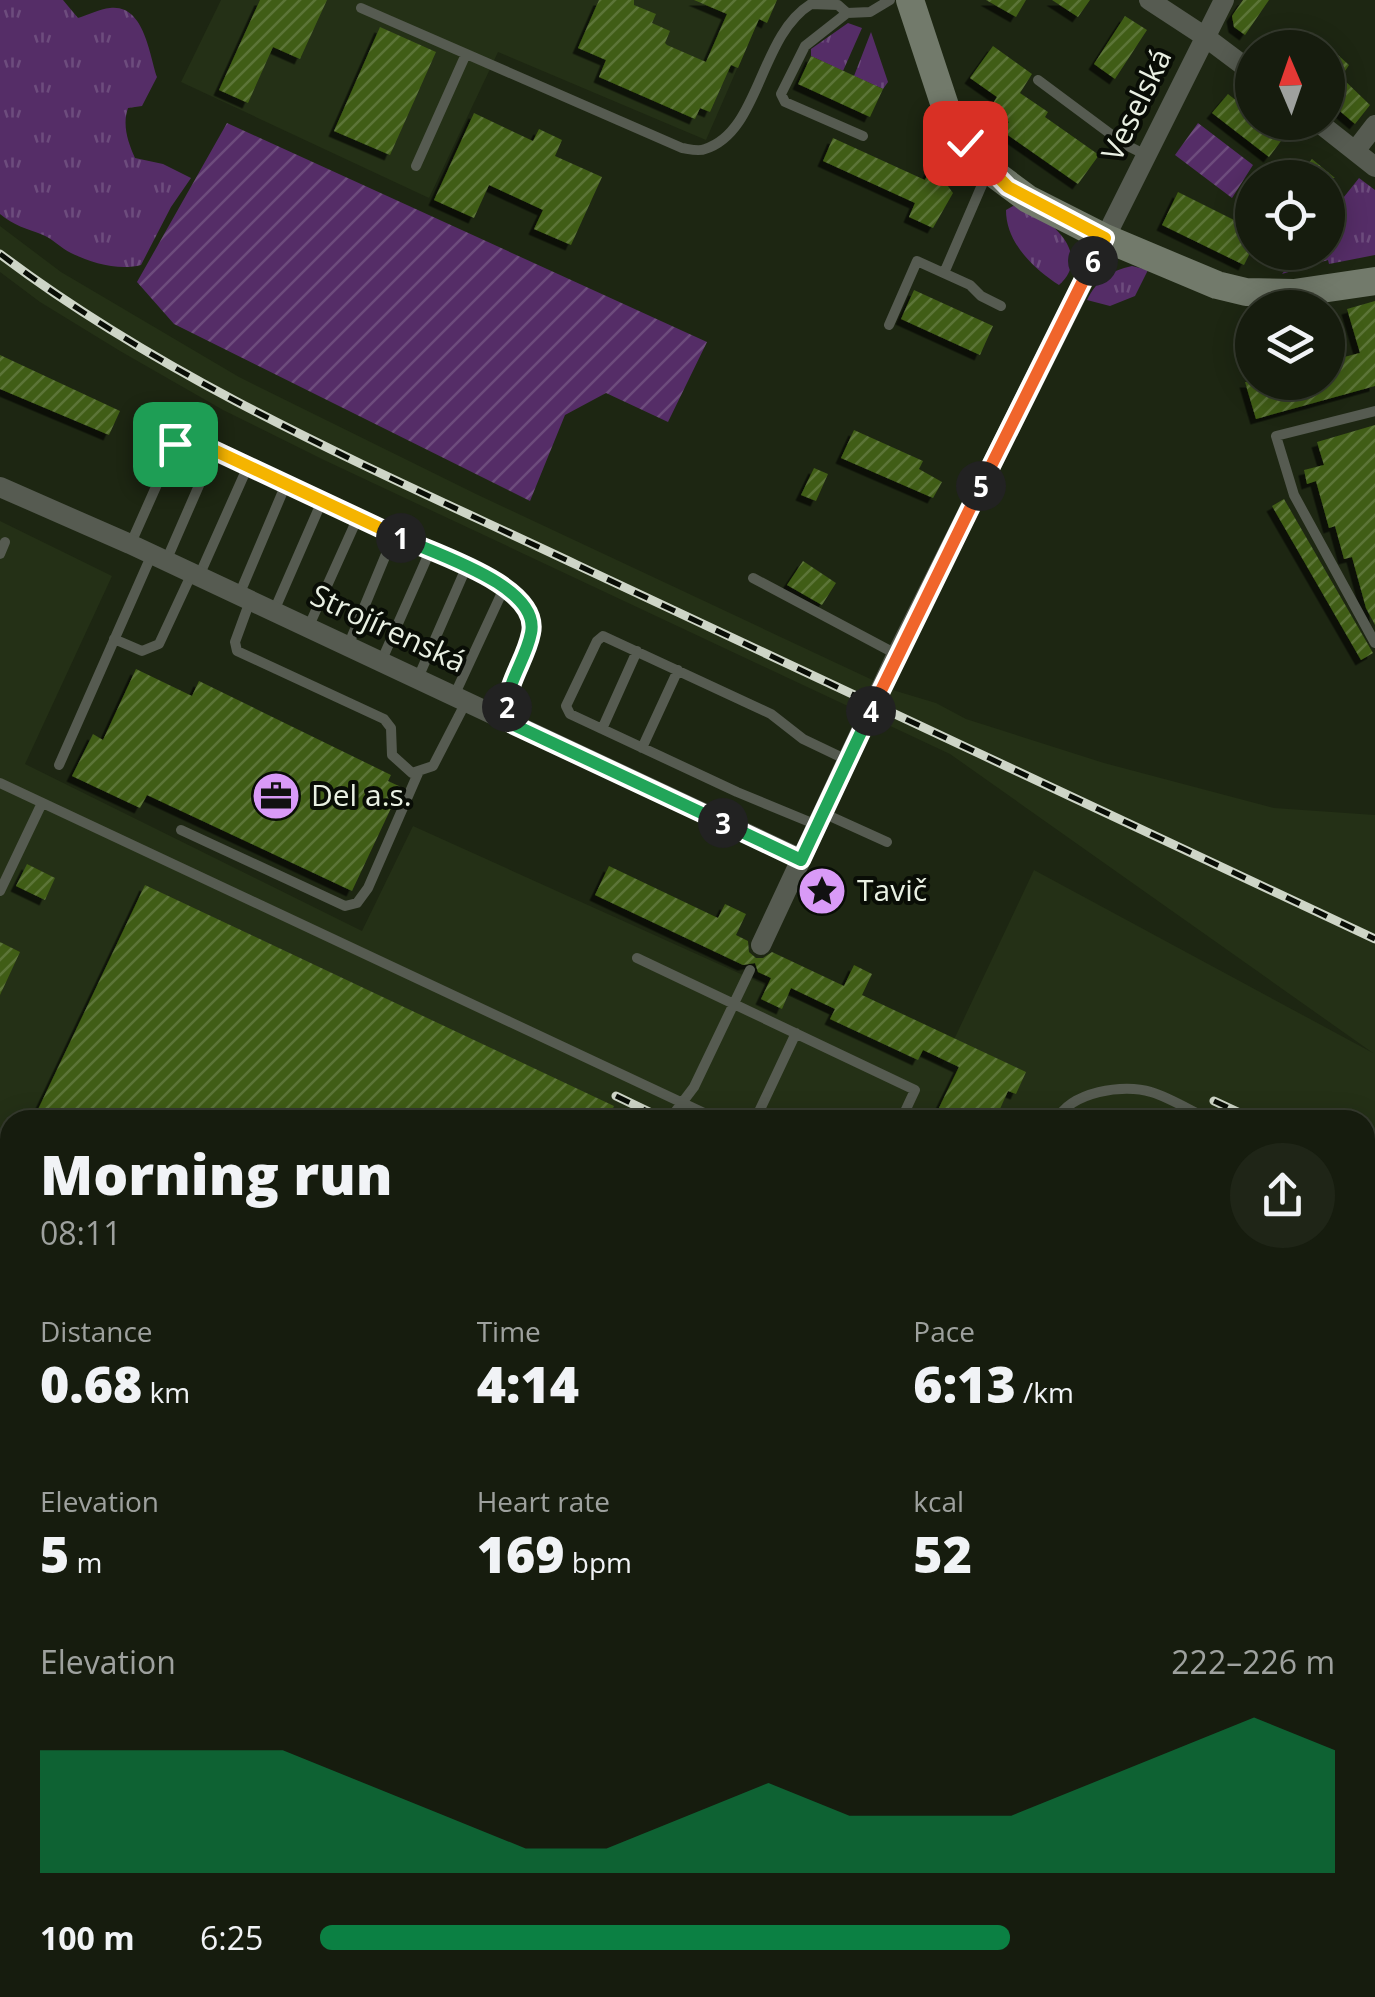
<!DOCTYPE html>
<html lang="en">
<head>
<meta charset="utf-8">
<style>
  :root { --surface:#161c0e; --page:#1f2517; --text:#f1f3f6; --muted:#9ea19e; --line:#353a2e; --accent:#0b8043 }
  body { margin:0; font-family:"Open Sans",sans-serif; background:var(--page); color:var(--text); height:100vh; display:flex; flex-direction:column; font-size:38px; white-space:nowrap }
  * { box-sizing:border-box; margin:0 }
  p { font-size:32px; color:var(--muted) }
  .icon { flex:none; width:55px; height:55px; fill:none; stroke:currentColor; stroke-width:2; stroke-linecap:round; stroke-linejoin:round }
  .map { position:relative; flex:1; overflow:hidden }
  .panel { position:absolute; left:0px; top:1110px; width:1375px; height:888px; display:flex; flex-direction:column; background:var(--surface); border-radius:30px 30px 0 0; box-shadow:0 5px 25px #0003,0 0 0 2px var(--line) }
  .panel>* { flex:none }
  .needle { width:65px; rotate:358deg }
  .controls { position:absolute; left:1235px; top:30px; display:grid; gap:20px }
  .controls a { display:grid; place-items:center; width:110px; height:110px; border-radius:50%; background:var(--surface); box-shadow:0 5px 25px #0003,0 0 0 2px var(--line); font-size:50px }
  .pin { position:absolute; display:grid; place-items:center; width:85px; height:85px; color:#fff; margin:-42px; border-radius:20px; box-shadow:0 5px 15px #0006 }
  .km { position:absolute; width:50px; height:50px; margin:-25px; border-radius:50%; background:#222; color:#fff; font-size:28px; line-height:50px; text-align:center }
  .round { display:grid; place-items:center; flex:none; width:105px; height:105px; border-radius:52px; background:var(--page) }
  .head { display:flex; align-items:center; justify-content:space-between; height:170px; padding:0 40px }
  h1 { font-size:55px; font-weight:800; line-height:75px }
  .stats { display:grid; grid-template-columns:repeat(3,1fr); gap:15px; height:170px; padding:10px 40px }
  .stats div { display:grid; align-content:center }
  .stats b { font-size:50px; font-weight:800 }
  .stats small { font-size:28px; font-weight:400 }
  .stats p { font-size:28px }
  .chart { height:280px; padding:20px 40px }
  .chart p { display:flex; justify-content:space-between }
  .chart svg { width:100%; height:180px; margin-top:10px; fill:var(--accent); opacity:.7 }
  ul { padding:0 40px; list-style:none; font-size:32px }
  li { display:grid; grid-template-columns:160px 120px 1fr; align-items:center; height:75px }
  li i { height:25px; border-radius:12px; background:var(--accent) }
  .map>svg:first-child { display:block }
  .built { fill:#243016 }
  .grass { fill:url(#grass-tufts) }
  .forest { fill:url(#forest-crowns) }
  .garden { fill:url(#garden-furrows) }
  .building { fill:url(#building-hatch); filter:url(#shadow) }
  .lines { fill:none; stroke-linecap:round; stroke-linejoin:round }
  .lane { stroke:#565b51; stroke-width:10 }
  .street { stroke:#565b51; stroke-width:20 }
  .secondary { stroke:#727a6b; stroke-width:28 }
  .rail-casing { stroke:#ced5c7; stroke-width:9 }
  .rail { stroke:#090d06; stroke-width:5; stroke-dasharray:15; stroke-linecap:butt }
  .split-1-casing { stroke:#fff; stroke-width:20 }
  .split-2-casing { stroke:#fff; stroke-width:20 }
  .split-3-casing { stroke:#fff; stroke-width:20 }
  .split-4-casing { stroke:#fff; stroke-width:20 }
  .split-5-casing { stroke:#fff; stroke-width:20 }
  .split-6-casing { stroke:#fff; stroke-width:20 }
  .split-7-casing { stroke:#fff; stroke-width:20 }
  .split-1 { stroke:#f5b400; stroke-width:12 }
  .split-2 { stroke:#22a559; stroke-width:12 }
  .split-3 { stroke:#22a559; stroke-width:12 }
  .split-4 { stroke:#22a559; stroke-width:12 }
  .split-5 { stroke:#f0652b; stroke-width:12 }
  .split-6 { stroke:#f0652b; stroke-width:12 }
  .split-7 { stroke:#f5b400; stroke-width:12 }
  .labels { text-anchor:middle; stroke-width:8; stroke-linejoin:round; paint-order:stroke }
  .street-label { font-size:30px; fill:#e9f0e3; stroke:#090d06 }
  .poi-label { font-size:30px; fill:#e9f0e3; stroke:#090d06; text-anchor:start }
</style>
</head>
<body>
<div class="map">
<svg width="1375" height="1997" viewBox="0 0 1375 1997">
  <defs>
    <pattern id="grass-tufts" width="24" height="20" patternUnits="userSpaceOnUse" patternTransform="scale(2.5)"><rect width="24" height="20" fill="#552d67"/><path d="M3 7l-1-3M5 7V3M7 7l1-3M15 17l-1-3M17 17v-4M19 17l1-3" fill="none" stroke="#6d4c7d"/></pattern>
    <pattern id="forest-crowns" width="20" height="18" patternUnits="userSpaceOnUse" patternTransform="scale(2.5)"><rect width="20" height="18" fill="#552d67"/><path d="M2 6a3 3 0 1 1 6 0M12 15a3 3 0 1 1 6 0" fill="none" stroke="#6d4c7d"/></pattern>
    <pattern id="garden-furrows" width="10" height="10" patternUnits="userSpaceOnUse" patternTransform="scale(2.5)"><rect width="10" height="10" fill="#552d67"/><path d="M-1 1l2-2M0 10L10 0M9 11l2-2" fill="none" stroke="#6d4c7d"/></pattern>
    <pattern id="building-hatch" width="6" height="6" patternUnits="userSpaceOnUse" patternTransform="scale(2.5)"><rect width="6" height="6" fill="#405d16"/><path d="M-1 1l2-2M0 6l6-6M5 7l2-2" fill="none" stroke="#5c7538"/></pattern>
    <filter id="shadow"><feDropShadow dx="-5.5" dy="5.5" stdDeviation="0" flood-color="#0009"/></filter>
  </defs>
  <rect width="100%" height="100%" fill="#1d2612"/>
  <path class="built" d="M221,0h546l-61,140 -208,-88 -69,146 -248,-116z
    M0,226l61,46 178,105 237,117 420,197 40,12 30,16 138,44 170,45 101,7v1182h-941l-20,-9h951v-868h-1355v677l-10,-5v-1271l112,55 -87,188 337,167 51,-105 529,239 92,-195 339,183 -423,-299 -626,-294 -101,-50 -103,-59 -80,-49 -40,-30z"/>
  <path class="grass" d="M0,0h63l15,18c10,-3 22,-9 32,-10 34,-4 39,45 47,69l-15,29 -14,2c-6,17 0,34 7,50l28,6 28,14 -20,29 -30,58c-22,6 -50,-2 -70,-12 -10,-5 -18,-14 -28,-18 -17,-7 -29,-9 -43,-21z
    M848,23l14,5 -19,43 -32,-15v-7z
    M871,32l17,50 -5,7 -29,-13z
    M1359,178l16,12v65l-46,9 -1,-4 -46,14 17,-21 29,-1v-35z
    M1013,206c33,6 82,47 46,79 -25,-16 -53,-42 -53,-75z
    M1132,266l16,4 -13,26 -25,10 -23,-6c10,-20 23,-29 45,-34z"/>
  <path class="forest" d="M0,1792l10,5v191h242l3,9h-255z
    M272,1988h142l20,9h-161z"/>
  <path class="garden" d="M227,123l480,219 -39,80 -62,-29 -41,22 -35,86 -356,-177 -37,-42z
    M1198,123l55,42 -21,33 -57,-43z"/>
  <path class="building" d="M260,0h67l-27,59 -27,-12 -25,56 -29,-13z
    M599,0h35v5l22,9 -4,9 18,8 -5,12 2,2 39,17 21,-48 -33,-14h83l-10,23 -8,-4 -21,49 -7,-3 -21,47 -10,-4 -5,11 -96,-42 7,-17 -28,-12z
    M986,0h40l-10,17z
    M1052,0h38l-12,17z
    M1243,0h26l-24,35 -11,-8 -2,-11z
    M1125,16l22,14 -32,49 -21,-15z
    M380,27l56,25 -46,103 -56,-24z
    M993,46l39,28 -12,19 28,19 -3,5 54,38 -21,29 -76,-53 7,-9 -19,-14 7,-11 -27,-19z
    M1328,46l21,19 -8,12 29,28 -15,19 -27,-23z
    M811,56l72,33 -13,28 -72,-33z
    M1228,94l24,19v9h13l19,15 -15,20 -57,-44z
    M474,113l59,28 6,-12 23,11 -7,16 47,21 -31,68 -37,-16 9,-19 -54,-25 -15,33 -40,-18z
    M833,138l92,42 7,-16 21,29 -20,35 -24,-11 6,-14 -92,-42z
    M1312,159l23,19h-38z
    M1178,192l74,37v20l-8,16 -82,-40z
    M914,290l79,36 -13,29 -79,-36z
    M1375,301v85l-119,33 -11,-37h20l3,11 36,-11h24v-21l32,-8 -13,-44z
    M0,355l120,56 -11,24 -109,-46z
    M1375,425v200l-9,-17 -14,-51 -8,2 -9,-33 -6,2 -13,-47 -9,3 -3,-14 20,-5 -7,-23z
    M854,430l69,31 -4,8 23,13 -9,16 -92,-40z
    M814,468l14,6 -12,27 -15,-6z
    M1284,499l89,154 -12,7 -89,-154z
    M803,561l33,22 -14,22 -35,-20z
    M136,669l56,27 7,-15 192,94 -3,6 13,6 -49,104 -205,-96 -7,13 -68,-32 21,-42 10,6z
    M27,864l28,14 -10,22 -29,-14z
    M609,866l109,52 7,-14 21,10 -10,21 12,6 1,11 7,6h7l9,-6 72,34 10,-21 18,9 -10,21 164,77 -10,22 -8,-3 -13,29h-62l26,-53 -36,-17 -5,10 -88,-41 5,-10 -44,-21 -9,21 -21,-10 10,-21 -13,-6 -3,-9 -12,2 -148,-70z
    M145,885l469,221 -6,14h-575z
    M0,942l20,10 -20,43z"/>
  <g class="lines">
    <path class="lane" d="M361,8l321,140c7,1 17,4 23,1 55,-17 54,-113 106,-145l27,1 9,8
      M1038,80l86,64 22,11
      M863,136l-78,-34 -4,-8 24,-48 42,-33 23,-1 20,-12
      M416,166l50,-112
      M944,273l44,-102
      M889,325l28,-64 53,24 11,11 20,10
      M1375,411l-99,25 18,59 81,148
      M131,543l44,-99 7,-6 6,1 326,153c46,42 -18,79 -4,127
      M0,554l5,-12
      M166,561l48,-110
      M199,576l49,-110
      M753,578l143,76
      M239,595l47,-111
      M250,601l-15,41 2,9 147,68 7,9 1,27 20,18 21,-7 33,-64
      M274,611l48,-110
      M308,628l50,-111
      M114,639l28,12 17,-7 33,-71
      M348,646l46,-111
      M381,662l49,-111
      M418,678l48,-110
      M454,696l51,-110
      M602,729l35,-78
      M642,748l36,-78
      M59,765l93,-211
      M0,783l719,337
      M823,813l64,29
      M817,825l-80,-33 -167,-78 -4,-8 31,-65 6,-5 168,78 32,25 44,21
      M181,830l164,76 12,-3 11,-15 51,-117
      M0,891l42,-88
      M637,958l278,132 -14,30
      M669,1120l25,-33 56,-117
      M755,1120l41,-87
      M1057,1120c13,-28 67,-37 94,-28 20,6 40,19 59,28
      M1365,1195l10,5
      M0,1282l10,4
      M1365,1326l10,5
      M1365,1423l10,5
      M0,1781l10,5
      M1365,1927l10,5
      M441,1988l20,9"/>
    <path class="street" d="M1149,0l55,36 48,36
      M1318,122l57,45
      M1355,151l20,-26
      M0,487l130,57 671,315
      M761,945l136,-291 327,-654"/>
    <path class="secondary" d="M910,0l39,118 16,25 24,27 39,29 77,39 112,47 29,7 48,1 81,-12"/>
    <g class="rail-casing">
      <path id="rail" d="M0,254c175,132 380,218 577,311 266,125 532,249 798,374
        M616,1096l50,24
        M1214,1101l41,19
        M1365,1172l10,4
        M0,1366l10,5
        M0,1388l10,4
        M1365,1449l10,5
        M0,1718l10,4
        M0,1740l10,5
        M1365,1865l10,5
        M523,1988l20,9
        M1319,1988l20,9"/>
    </g>
    <use href="#rail" class="rail"/>
  </g>
  <g class="lines">
    <g class="split-1-casing">
      <path id="split-1" d="M175,444l3,-4 10,-2 213,100"/>
    </g>
    <g class="split-2-casing">
      <path id="split-2" d="M401,538c34,16 140,48 130,95 -5,26 -23,47 -24,74"/>
    </g>
    <g class="split-3-casing">
      <path id="split-3" d="M507,707l5,17 211,99"/>
    </g>
    <g class="split-4-casing">
      <path id="split-4" d="M723,823l78,37 70,-149"/>
    </g>
    <g class="split-5-casing">
      <path id="split-5" d="M871,711l110,-225"/>
    </g>
    <g class="split-6-casing">
      <path id="split-6" d="M981,486l112,-225"/>
    </g>
    <g class="split-7-casing">
      <path id="split-7" d="M965,143l43,44 97,51 -12,23"/>
    </g>
    <use href="#split-1" class="split-1"/>
    <use href="#split-2" class="split-2"/>
    <use href="#split-3" class="split-3"/>
    <use href="#split-4" class="split-4"/>
    <use href="#split-5" class="split-5"/>
    <use href="#split-6" class="split-6"/>
    <use href="#split-7" class="split-7"/>
  </g>
  <defs>
    <g id="office-disc" transform="scale(2.5)"><circle r="9.5" fill="#d99af7" stroke="#090d06"/><path d="M-6-3h4V-5.5h4V-3h4V5H-6ZM-1-4.5V-3h2v-1.5ZM-6 0V1H6V0Z" fill="#111"/></g>
    <g id="sight-disc" transform="scale(2.5)"><circle r="9.5" fill="#d99af7" stroke="#090d06"/><path d="M0-6L1.8-2.2L6-1.7L2.9 1.2L3.7 5.4L0 3.3L-3.7 5.4L-2.9 1.2L-6-1.7L-1.8-2.2Z" fill="#111"/></g>
  </defs>
  <g fill-rule="evenodd">
    <use href="#office-disc" x="276" y="796"/>
    <use href="#sight-disc" x="822" y="891"/>
  </g>
  <g class="labels">
    <g class="street-label">
      <text transform="translate(1137 105) rotate(-64)" y="10">Veselská</text>
      <text transform="translate(388 629) rotate(25)" y="10">Strojírenská</text>
    </g>
    <g class="poi-label">
      <text x="311" y="806">Del a.s.</text>
      <text x="857" y="901">Tavič</text>
    </g>
  </g>
</svg>
<div class="controls">
<a><svg class="needle" viewBox="-14 -14 28 28"><path d="M0-13l5 13h-10z" fill="#e53935"/><path d="M0 13l5-13h-10z" fill="#9ea19e"/></svg></a>
<a><svg class="icon" aria-label="locate" viewBox="0 0 24 24"><circle cx="12" cy="12" r="6"/><path d="M12 2v4M12 18v4M2 12h4M18 12h4"/></svg></a>
<a><svg class="icon" aria-label="layers" viewBox="0 0 24 24"><path d="M12 4l9 5-9 5-9-5zM3 14l9 5 9-5"/></svg></a>
</div>
<div class="pin" style="left:175px;top:444px;background:#1e9e55"><svg class="icon" aria-label="arrive" viewBox="0 0 24 24"><path d="M6 21V4h12l-3 4 3 4H6"/></svg></div>
<div class="pin" style="left:965px;top:143px;background:#d93025"><svg class="icon" aria-label="check" viewBox="0 0 24 24"><path d="M5 12l5 5 9-10"/></svg></div>
<b class="km" style="left:401px;top:538px">1</b>
<b class="km" style="left:507px;top:707px">2</b>
<b class="km" style="left:723px;top:823px">3</b>
<b class="km" style="left:871px;top:711px">4</b>
<b class="km" style="left:981px;top:486px">5</b>
<b class="km" style="left:1093px;top:261px">6</b>
<section class="panel">
<div class="head"><div><h1>Morning run</h1><p>08:11</p></div><a class="round"><svg class="icon" aria-label="share" viewBox="0 0 24 24"><path d="M12 15V3M7 8l5-5 5 5M5 13v7h14v-7"/></svg></a></div>
<div class="stats">
<div><p>Distance</p><b>0.68<small> km</small></b></div>
<div><p>Time</p><b>4:14</b></div>
<div><p>Pace</p><b>6:13<small> /km</small></b></div>
</div>
<div class="stats">
<div><p>Elevation</p><b>5<small> m</small></b></div>
<div><p>Heart rate</p><b>169<small> bpm</small></b></div>
<div><p>kcal</p><b>52</b></div>
</div>
<div class="chart"><p><span>Elevation</span>222–226 m</p>
<svg viewBox="0 0 160 44" preserveAspectRatio="none"><path d="M0 44V14L10 14L20 14L30 14L40 22L50 30L60 38L70 38L80 30L90 22L100 30L110 30L120 30L130 22L140 14L150 6L160 14V44z"/></svg>
</div>
<ul>
<li><b>100 m</b>6:25<i style="width:68%"></i></li>
</ul>
</section>
</div>
</body>
</html>
